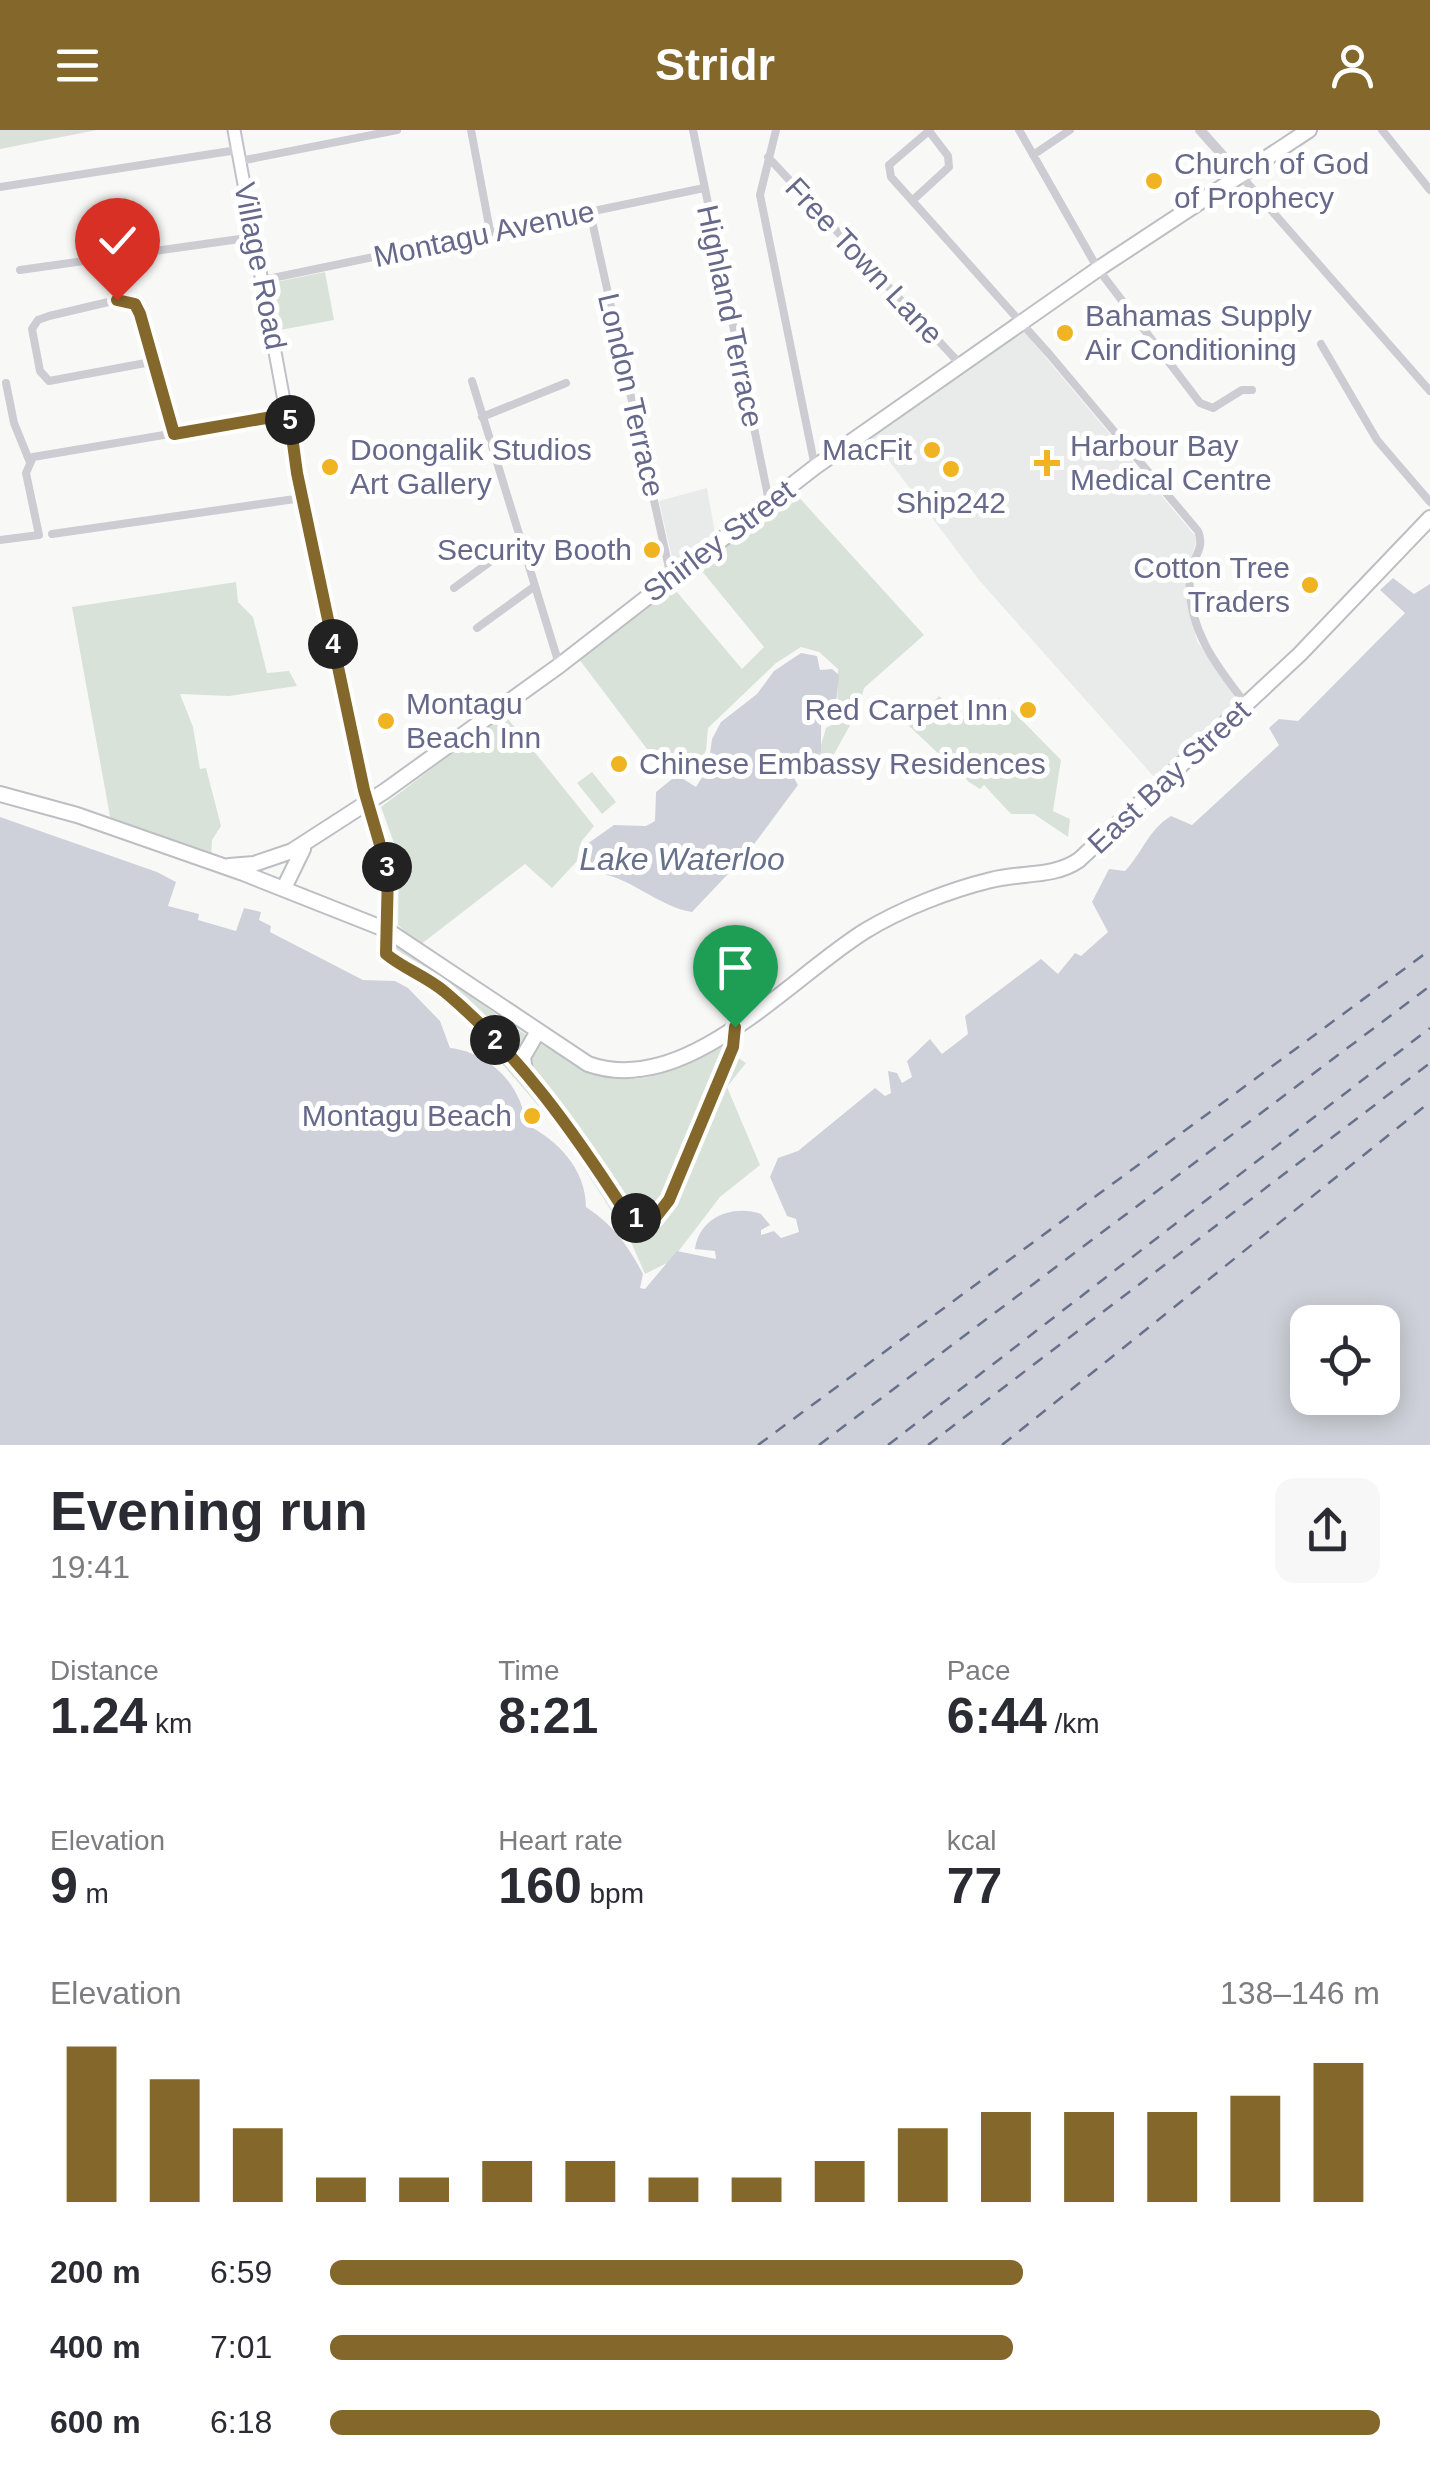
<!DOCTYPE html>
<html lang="en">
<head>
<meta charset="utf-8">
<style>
  :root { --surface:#fff; --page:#f7f7f7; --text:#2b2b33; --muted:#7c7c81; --accent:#84682b }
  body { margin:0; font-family:Helvetica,sans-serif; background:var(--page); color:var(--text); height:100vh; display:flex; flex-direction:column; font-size:38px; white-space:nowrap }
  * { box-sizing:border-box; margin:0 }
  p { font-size:32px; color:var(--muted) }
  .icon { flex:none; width:55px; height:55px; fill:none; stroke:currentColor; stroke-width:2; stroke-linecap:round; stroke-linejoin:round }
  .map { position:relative; height:1315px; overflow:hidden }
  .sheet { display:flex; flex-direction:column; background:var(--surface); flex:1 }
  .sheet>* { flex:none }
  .tools { position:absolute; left:1290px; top:1175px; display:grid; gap:20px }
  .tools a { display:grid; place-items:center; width:110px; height:110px; border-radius:20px; background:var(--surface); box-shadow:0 5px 25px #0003; font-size:50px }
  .pin { position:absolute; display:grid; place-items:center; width:85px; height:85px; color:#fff; margin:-102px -42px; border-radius:50% 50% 50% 0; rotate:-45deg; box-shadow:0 0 10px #0007 }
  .pin .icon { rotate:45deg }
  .km { position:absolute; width:50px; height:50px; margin:-25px; border-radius:50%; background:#222; color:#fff; font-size:28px; line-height:50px; text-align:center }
  .round { display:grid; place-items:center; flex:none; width:105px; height:105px; border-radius:20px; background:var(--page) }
  .summary { display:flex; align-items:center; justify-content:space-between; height:170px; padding:0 50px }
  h1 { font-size:55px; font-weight:800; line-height:75px }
  .figures { display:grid; grid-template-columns:repeat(3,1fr); gap:15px; height:170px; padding:10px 50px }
  .figures div { display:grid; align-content:center }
  .figures b { font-size:50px; font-weight:800 }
  .figures small { font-size:28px; font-weight:400 }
  .figures p { font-size:28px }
  .chart { height:280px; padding:20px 50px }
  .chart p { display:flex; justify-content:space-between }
  .chart svg { width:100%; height:180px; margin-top:10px; stroke:var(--accent); stroke-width:6 }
  ul { padding:0 50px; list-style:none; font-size:32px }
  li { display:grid; grid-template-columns:160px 120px 1fr; align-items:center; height:75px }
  li i { height:25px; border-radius:12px; background:var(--accent) }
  header { display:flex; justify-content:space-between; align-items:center; height:130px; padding:0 50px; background:var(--accent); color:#fff; font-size:45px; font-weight:800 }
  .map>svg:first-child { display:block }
  .built { fill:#e9eaea }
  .green { fill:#d8e2d9 }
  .water { fill:#cfd1da; fill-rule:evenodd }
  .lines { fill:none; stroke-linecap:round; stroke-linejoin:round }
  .ferry { stroke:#68718c; stroke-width:2.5; stroke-dasharray:12 10; stroke-linecap:butt }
  .secondary-casing { stroke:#c0c0c8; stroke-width:15 }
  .trunk-casing { stroke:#bdbec3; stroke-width:18 }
  .minor { stroke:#ccccd2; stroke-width:8 }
  .tertiary { stroke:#ccccd2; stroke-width:10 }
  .secondary { stroke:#fff; stroke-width:11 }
  .trunk { stroke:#fff; stroke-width:14 }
  .route-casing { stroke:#fff; stroke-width:20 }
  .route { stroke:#84682b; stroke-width:12 }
  .poi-dot { fill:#f0b321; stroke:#fff; stroke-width:4 }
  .labels { text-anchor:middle; stroke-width:10; stroke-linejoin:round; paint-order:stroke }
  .poi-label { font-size:30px; fill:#66698a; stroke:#fff; text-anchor:start }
  .street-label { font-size:30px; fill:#66698a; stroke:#fff }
  .water-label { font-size:32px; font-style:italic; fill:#68718c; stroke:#fff }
</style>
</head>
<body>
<header><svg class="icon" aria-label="menu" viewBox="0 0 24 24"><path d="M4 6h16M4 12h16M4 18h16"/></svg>Stridr<svg class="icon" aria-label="person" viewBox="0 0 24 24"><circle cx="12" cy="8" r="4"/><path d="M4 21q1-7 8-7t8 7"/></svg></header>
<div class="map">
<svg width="1430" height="1315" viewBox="0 0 1430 1315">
  <rect width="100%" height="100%" fill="#f8f9f7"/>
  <path class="built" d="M1021,198l176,210 -12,41 12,62 43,61 -85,76 -176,-198 -108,-143z
    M707,358l8,45 -41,33 -15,-65z"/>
  <path class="green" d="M0,0h97l-97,19z
    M325,142l9,48 -54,10 -9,-47z
    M795,363l129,142 -60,53 -6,23 -29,52 -13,-1 10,-34 11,-6 1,-53 -19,-17 -18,-5 -25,16 -68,65 -2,22 -10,24 -34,-5 -83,-110 92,-74 71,84 22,-22 -67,-82z
    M236,452l2,20 15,15 14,56 22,-2 8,15 -68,10 -49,-2 13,33 7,42 6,-1 15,58 -9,14 -1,17 -100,-35 -39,-215z
    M939,566l31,29 30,-27 61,62 -8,51 17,8 -2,18 -34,-23h-23l-27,-29 -4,4 -11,-7 -60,-56z
    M504,584l90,112 -13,16 -2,17 -27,29 -27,-24 -105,81 -22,-20 1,-68 -18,-50z
    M592,642l24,30 -14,12 -25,-31z
    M395,810c53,37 175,140 236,139 32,0 58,-20 84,-36l31,20 -19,24 33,78 -40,32 -49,64 -26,13 -14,-32 -69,-109 -72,-83 -18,-30 -96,-66z"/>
  <path class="water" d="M1393,448l21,16 16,-10v861h-1430v-628l157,55 19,10 -8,24 31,8 -1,6 38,11 8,-23 17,4 -2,8 12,6 -1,6 93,48 32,1 13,7 32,33 10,27c38,4 73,37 75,76 32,15 61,45 61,83 26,17 42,38 57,67l-3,14 5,1 32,-38 39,8 -1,-8 -20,-2c4,-32 38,-45 66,-35l9,11 -9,5v5l13,-4 7,7 18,-6 -3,-13 -9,-3 -17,-39 8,-19 20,-7 77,-63 10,8 6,-3 -3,-22 9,2 5,10 10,-6 -5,-16 23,-22 12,15 26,-20 -3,-18 76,-57 17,15 17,-21 6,3 27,-24 -16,-30 17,-33 16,2c18,-19 23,-41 46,-55l21,9 87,-80 -10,-17 10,-9 19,2 107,-108 -25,-23zM1382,1192v76h-74v-76z
    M801,523l16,3 3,14 12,-1 7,6 -5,47 -13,2v28l-11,10 -16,-5 -6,11 10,17 -52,70 -54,57c-33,-4 -69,-41 -99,-38l-6,-30 27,-19 32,1 9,-5 1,-29 21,-17 19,12 12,-19 4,-29 9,-17 36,-28 17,-23z"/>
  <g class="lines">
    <path class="ferry" d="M758,1315l672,-495
      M819,1315l611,-459
      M888,1315l542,-417
      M928,1315l502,-382
      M1002,1315l428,-343"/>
    <g class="secondary-casing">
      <path id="secondary" d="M234,0l68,368 62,292 24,82 -1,58"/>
    </g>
    <g class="trunk-casing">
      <path id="trunk" d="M0,664l77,21 166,58 144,57 201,134c97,35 200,-85 277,-133 36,-22 85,-41 126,-51 30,-8 62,-2 88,-20l221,-206 130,-136
        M229,736l25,-2 38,-13 93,-60 175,-126 255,-198 283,-198 211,-139
        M284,758l19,-39
        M525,942l-2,-15 14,-24"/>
    </g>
    <path class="minor" d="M471,0l19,101
      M693,0l76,371
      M776,0l-16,65 55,272
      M930,0l-41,35 2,12 159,178 148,176c8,18 -7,27 -8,45 -4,51 26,90 56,128
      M1019,0l79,139 102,134 13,5 29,-18h10
      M1382,0l48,60
      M1033,25l37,-25
      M768,27l193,208
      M240,31l157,-31
      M1242,47l188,214
      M0,57l237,-37
      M913,70l36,-33 -1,-11 -19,-25
      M590,82l81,365
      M20,140l234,-33
      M263,150l441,-92
      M1321,214l56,96 53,62
      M151,232l-102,19 -9,-10 -8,-42 6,-9 11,-4 68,-16 18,4 39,129
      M472,251l87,283
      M6,253l8,40 15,37
      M482,287l84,-34
      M52,404l250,-36
      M0,410l39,-5 -13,-62 7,-16 256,-43
      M454,458l66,-48
      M477,498l58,-42
      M387,800l-1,24 61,39 78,79 109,146h21l9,-8 69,-163 2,-18"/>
    <path class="tertiary" d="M1200,0l42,47"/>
    <use href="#secondary" class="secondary"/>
    <use href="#trunk" class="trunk"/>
  </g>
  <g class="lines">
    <g class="route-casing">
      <path id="route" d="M117,170l18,4 5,10 34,120 115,-20 8,59 67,317 24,82 -2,82c18,15 40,22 59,38 74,62 129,140 181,221l19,7 10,-2 14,-18 64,-153 2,-20"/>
    </g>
    <use href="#route" class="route"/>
  </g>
  <g class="poi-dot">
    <circle cx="1154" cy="51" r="10"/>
    <circle cx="1065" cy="203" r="10"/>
    <circle cx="932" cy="320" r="10"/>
    <path d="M1042 318h10v10h10v10h-10v10h-10v-10h-10v-10h10z"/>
    <circle cx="330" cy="337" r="10"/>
    <circle cx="951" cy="339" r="10"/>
    <circle cx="652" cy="420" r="10"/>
    <circle cx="1310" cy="455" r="10"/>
    <circle cx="1028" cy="580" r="10"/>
    <circle cx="386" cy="591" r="10"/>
    <circle cx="619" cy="634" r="10"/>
    <circle cx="532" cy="986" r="10"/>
  </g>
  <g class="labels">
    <g class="poi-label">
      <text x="1174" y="44">Church of God<tspan x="1174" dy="34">of Prophecy</tspan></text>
      <text x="1085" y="196">Bahamas Supply<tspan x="1085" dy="34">Air Conditioning</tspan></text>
      <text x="1070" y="326">Harbour Bay<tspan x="1070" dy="34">Medical Centre</tspan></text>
      <text x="350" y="330">Doongalik Studios<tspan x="350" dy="34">Art Gallery</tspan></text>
      <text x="912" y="330" text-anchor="end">MacFit</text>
      <text x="951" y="383" text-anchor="middle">Ship242</text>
      <text x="632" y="430" text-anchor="end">Security Booth</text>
      <text x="1290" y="448" text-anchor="end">Cotton Tree<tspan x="1290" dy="34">Traders</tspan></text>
      <text x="406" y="584">Montagu<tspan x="406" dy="34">Beach Inn</tspan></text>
      <text x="1008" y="590" text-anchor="end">Red Carpet Inn</text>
      <text x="639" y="644">Chinese Embassy Residences</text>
      <text x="512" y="996" text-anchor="end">Montagu Beach</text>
    </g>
    <g class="street-label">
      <text transform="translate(484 104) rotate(-12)" y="10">Montagu Avenue</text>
      <text transform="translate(864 131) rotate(47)" y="10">Free Town Lane</text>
      <text transform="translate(260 136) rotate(79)" y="10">Village Road</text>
      <text transform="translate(730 186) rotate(78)" y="10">Highland Terrace</text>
      <text transform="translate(631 265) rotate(77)" y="10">London Terrace</text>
      <text transform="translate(719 411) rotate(-37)" y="10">Shirley Street</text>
      <text transform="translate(1169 647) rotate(-43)" y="10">East Bay Street</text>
    </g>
    <g class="water-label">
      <text x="682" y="740">Lake Waterloo</text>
    </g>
  </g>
</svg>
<div class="tools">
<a><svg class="icon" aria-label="locate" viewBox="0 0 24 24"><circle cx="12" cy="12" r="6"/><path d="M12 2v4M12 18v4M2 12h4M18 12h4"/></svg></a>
</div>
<div class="pin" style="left:735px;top:897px;background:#1e9e55"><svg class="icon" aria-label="arrive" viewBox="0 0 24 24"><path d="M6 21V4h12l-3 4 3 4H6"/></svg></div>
<div class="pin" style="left:117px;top:170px;background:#d93025"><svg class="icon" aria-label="check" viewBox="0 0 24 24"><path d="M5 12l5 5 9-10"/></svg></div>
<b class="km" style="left:636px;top:1088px">1</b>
<b class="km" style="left:495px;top:910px">2</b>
<b class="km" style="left:387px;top:737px">3</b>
<b class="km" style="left:333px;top:514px">4</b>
<b class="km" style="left:290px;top:290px">5</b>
</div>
<section class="sheet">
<div class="summary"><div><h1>Evening run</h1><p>19:41</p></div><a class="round"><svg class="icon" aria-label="share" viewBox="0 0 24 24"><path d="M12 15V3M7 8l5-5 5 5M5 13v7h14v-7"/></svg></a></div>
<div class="figures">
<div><p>Distance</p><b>1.24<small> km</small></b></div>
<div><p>Time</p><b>8:21</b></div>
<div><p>Pace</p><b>6:44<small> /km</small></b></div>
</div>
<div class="figures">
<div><p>Elevation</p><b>9<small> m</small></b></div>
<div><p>Heart rate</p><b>160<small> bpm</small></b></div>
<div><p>kcal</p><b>77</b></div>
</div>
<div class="chart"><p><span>Elevation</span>138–146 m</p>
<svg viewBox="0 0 160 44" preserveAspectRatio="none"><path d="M5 44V6M15 44V14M25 44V26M35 44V38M45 44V38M55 44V34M65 44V34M75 44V38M85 44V38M95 44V34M105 44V26M115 44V22M125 44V22M135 44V22M145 44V18M155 44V10"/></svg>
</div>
<ul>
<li><b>200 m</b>6:59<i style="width:66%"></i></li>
<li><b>400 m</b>7:01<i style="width:65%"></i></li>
<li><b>600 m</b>6:18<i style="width:100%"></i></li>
</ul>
</section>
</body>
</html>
